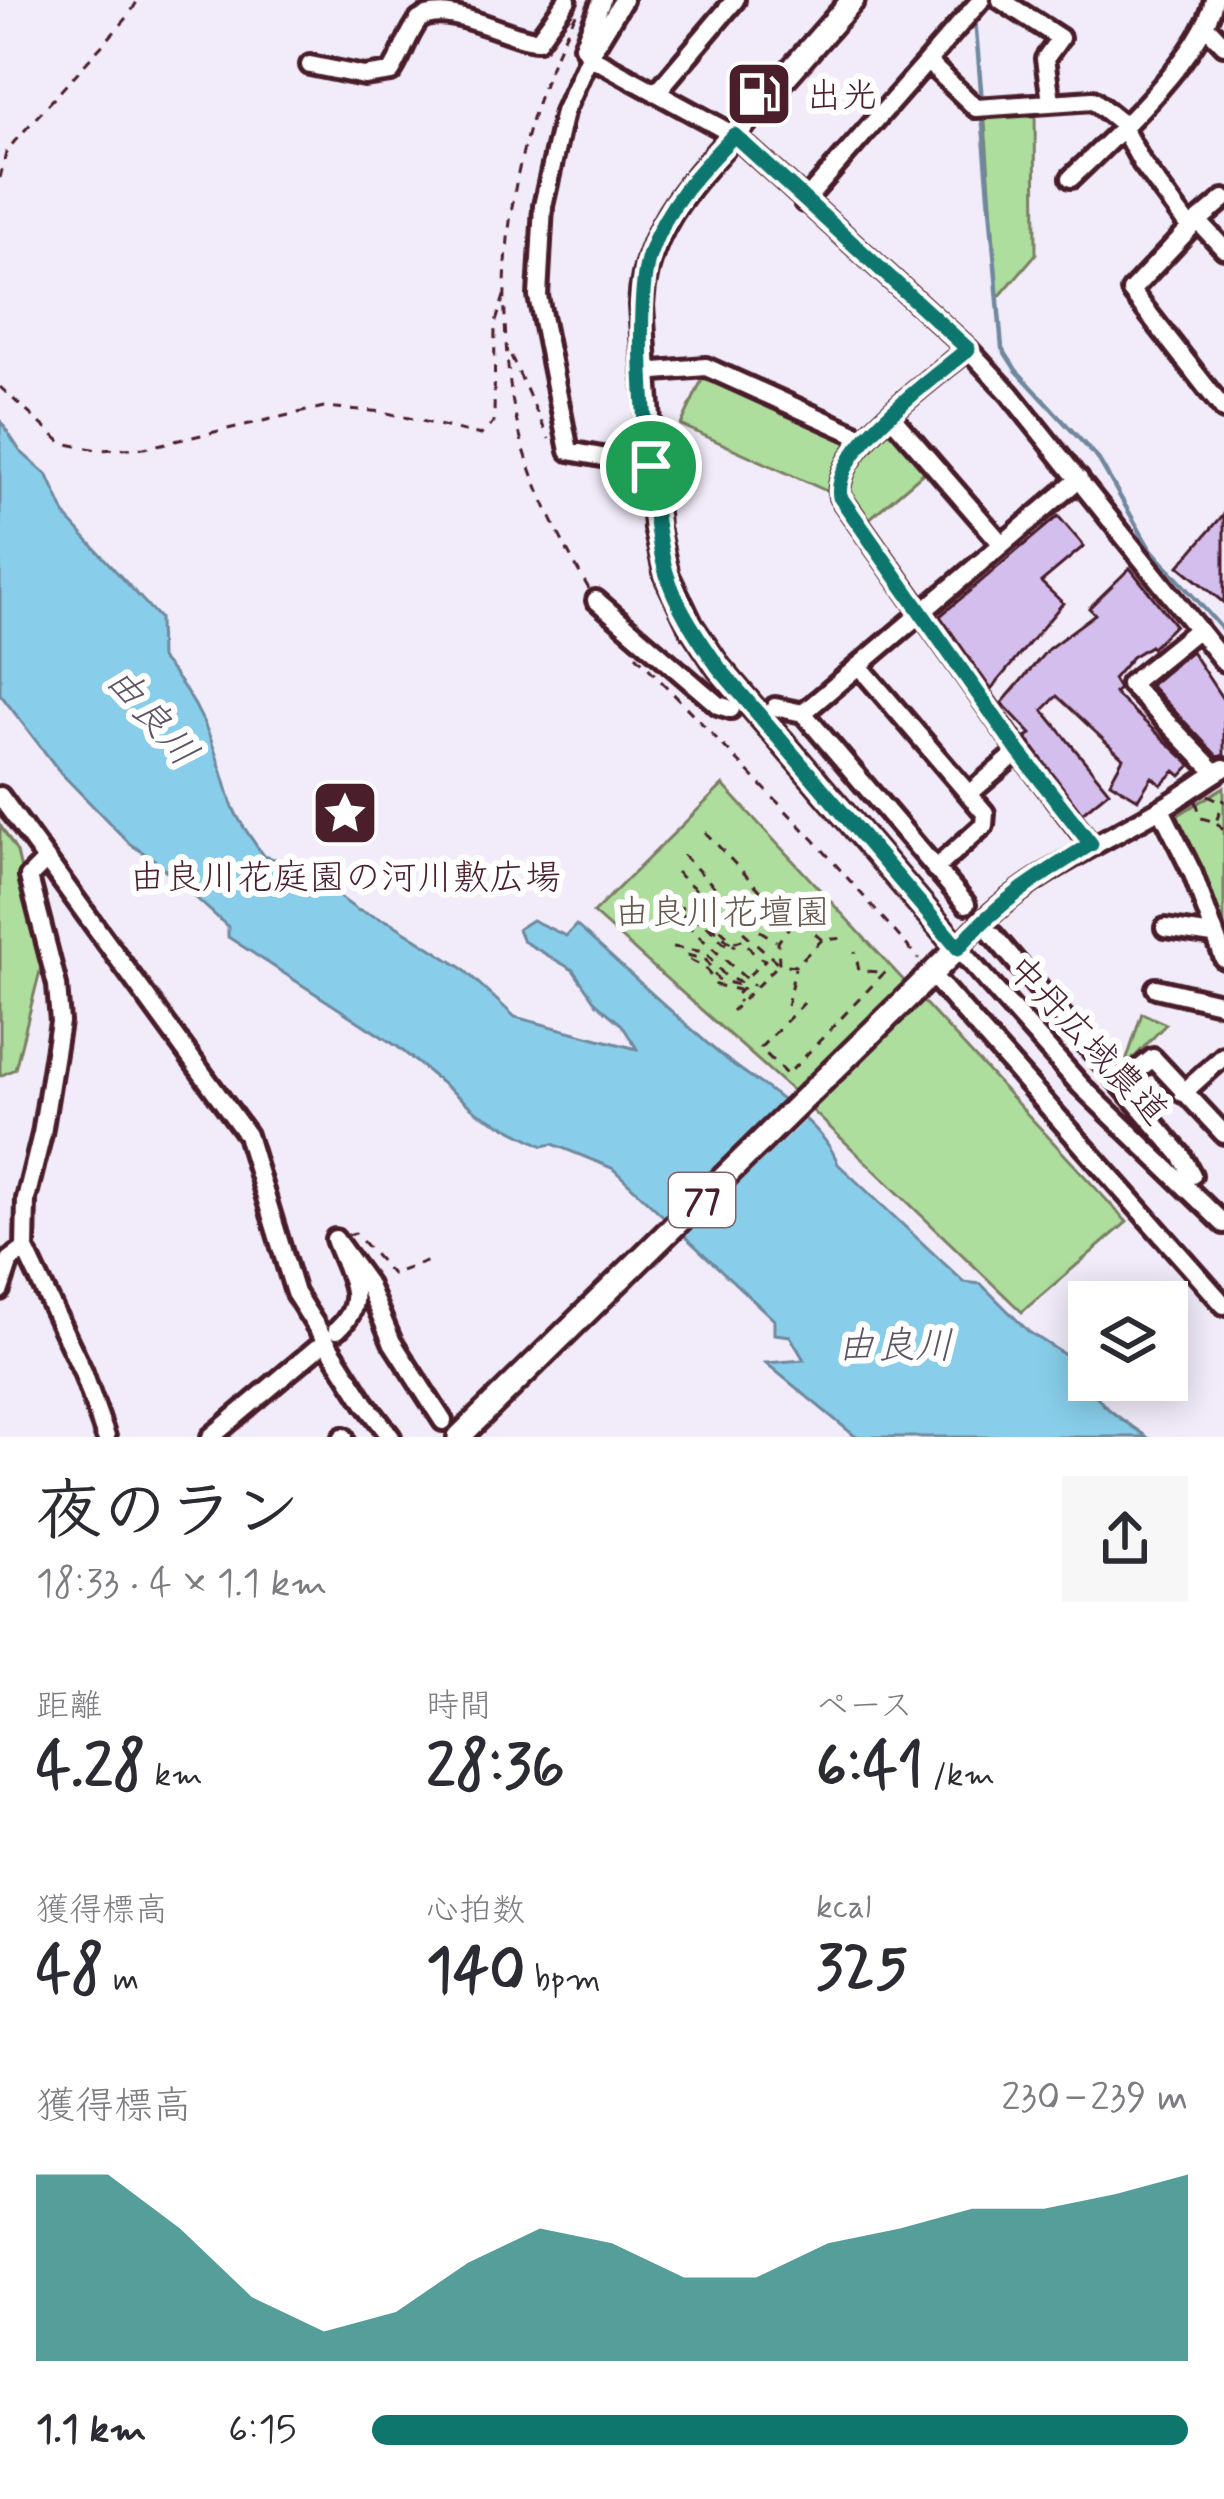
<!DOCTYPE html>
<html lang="ja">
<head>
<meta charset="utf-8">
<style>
  :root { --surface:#fff; --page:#f7f7f7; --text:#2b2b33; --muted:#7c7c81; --accent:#0f766e }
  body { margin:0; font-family:Mynerve,"Klee One",sans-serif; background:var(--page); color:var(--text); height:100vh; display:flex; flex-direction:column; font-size:45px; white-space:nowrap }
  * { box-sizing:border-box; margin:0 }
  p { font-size:39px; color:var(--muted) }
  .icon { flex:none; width:66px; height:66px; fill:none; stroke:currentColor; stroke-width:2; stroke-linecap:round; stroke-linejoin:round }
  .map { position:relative; height:1437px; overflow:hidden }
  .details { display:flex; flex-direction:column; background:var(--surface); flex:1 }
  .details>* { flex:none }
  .buttons { position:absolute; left:1068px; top:1281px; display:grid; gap:24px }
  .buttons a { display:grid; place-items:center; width:120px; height:120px; border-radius:0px; background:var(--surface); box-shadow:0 6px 30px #0003; font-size:60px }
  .pin { position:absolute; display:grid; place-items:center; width:102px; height:102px; color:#fff; margin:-51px; border:6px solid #fff; border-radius:50%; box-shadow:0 3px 12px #0007 }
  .round { display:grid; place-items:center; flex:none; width:126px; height:126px; border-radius:0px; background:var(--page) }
  .summary { display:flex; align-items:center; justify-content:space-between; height:204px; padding:0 36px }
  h1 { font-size:66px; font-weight:800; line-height:90px }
  .stats { display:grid; grid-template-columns:repeat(3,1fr); gap:18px; height:204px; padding:12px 36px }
  .stats div { display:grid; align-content:center }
  .stats b { font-size:60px; font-weight:800 }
  .stats small { font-size:33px; font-weight:400 }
  .stats p { font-size:33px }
  .chart { height:336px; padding:24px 36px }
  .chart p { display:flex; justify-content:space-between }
  .chart svg { width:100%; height:216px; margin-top:12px; fill:var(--accent); opacity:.7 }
  ul { padding:0 36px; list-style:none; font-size:39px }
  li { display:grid; grid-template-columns:192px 144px 1fr; align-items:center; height:90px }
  li i { height:30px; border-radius:15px; background:var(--accent) }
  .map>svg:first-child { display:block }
  .green { fill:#adde9e; stroke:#7c7e64; stroke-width:3 }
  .water { fill:#88ceea; stroke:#6f889e; stroke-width:3 }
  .pier { fill:#f2ecfa }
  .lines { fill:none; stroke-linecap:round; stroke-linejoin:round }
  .stream { stroke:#6f889e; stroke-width:4.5 }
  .building { fill:#d3beee; stroke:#4a1f2b; stroke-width:3 }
  .minor-casing { stroke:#4a1f2b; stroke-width:26 }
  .major-casing { stroke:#4a1f2b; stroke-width:30 }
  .path { stroke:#4a1f2b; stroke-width:3; stroke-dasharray:9 9; stroke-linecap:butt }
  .minor { stroke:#fff; stroke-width:16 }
  .major { stroke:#fff; stroke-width:21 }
  .route-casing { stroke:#fff; stroke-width:24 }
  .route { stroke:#0f766e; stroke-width:15 }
  .labels { text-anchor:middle; stroke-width:12; stroke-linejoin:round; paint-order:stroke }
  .shield { fill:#fff; stroke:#80626b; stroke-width:3 }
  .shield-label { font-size:33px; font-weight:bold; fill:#4a1f2b }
  .poi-label { font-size:36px; fill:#4a1f2b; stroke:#fff; text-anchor:start }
  .park-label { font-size:36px; fill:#68584e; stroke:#fff }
  .street-label { font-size:36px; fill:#4a1f2b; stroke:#fff }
  .water-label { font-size:39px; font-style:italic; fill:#5d5464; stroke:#fff }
</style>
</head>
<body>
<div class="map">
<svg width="1224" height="1437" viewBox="0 0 1224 1437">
  <rect width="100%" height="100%" fill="#f2ecfa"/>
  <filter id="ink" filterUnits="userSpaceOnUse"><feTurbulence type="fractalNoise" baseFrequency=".00833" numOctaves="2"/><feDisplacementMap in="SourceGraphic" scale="24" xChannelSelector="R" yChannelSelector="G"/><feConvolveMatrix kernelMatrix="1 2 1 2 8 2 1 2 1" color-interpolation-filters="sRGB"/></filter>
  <g filter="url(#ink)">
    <path class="green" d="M1035,105l1,149 -38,44 -14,-189z
      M706,371l141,63 4,11 -22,47 -148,-67z
      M886,426l7,1 36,41 -61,52 -22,-30 21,-47z
      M723,785l404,437 -105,90 -233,-224 -196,-175z
      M1224,787v164l-49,-134z
      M0,825l17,27 25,111 -27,106 -15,7z
      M1142,1013l24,11 -42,44z"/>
    <path class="water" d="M0,420l20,31 28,25 19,42 92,100 1,40c40,42 54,85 70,141 6,20 22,39 33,57l31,8 63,46 33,12 72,46 53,49 122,32 -15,-24 -26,-22 -23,-33 -50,-29 -5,-12 14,-9 34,16 10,-11c47,42 93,85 140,126 37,31 106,67 122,113l126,118 17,2 48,48 58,37c1,34 36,50 60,68h-291l-90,-74 38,-3 -14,-24 -16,-2v-14l-162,-152 -59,-24 -10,2 -66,-34 -79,-65 -170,-110v-10l-76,-69 -22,-14 -70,-72 -60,-78z"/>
    <path class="pier" d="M786,1097l22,20 -127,122 -20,-19z"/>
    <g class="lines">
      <path class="stream" d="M975,18l7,84
        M982,113l20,235 14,22 83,90 50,87 75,84"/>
    </g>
    <path class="building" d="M1224,514v89l-45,-37z
      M1058,516l26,30 -43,36 22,21 -72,86 -51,-73z
      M1130,568l45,57 -23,23 -2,-2 -18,11 -19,22 6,10 -5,4 77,72 -10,11 -6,-5 -14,14 -9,-8 -14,22 -28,-17 13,-24 -66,-62 -14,14 66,81 -27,22 -56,-75 5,-4 -29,-31 46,-54 47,-35 -6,-6z
      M1191,651l33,50v54l-6,2 -68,-72z"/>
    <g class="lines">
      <g class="minor-casing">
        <path id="minor" d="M602,0l-19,46 6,10 145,79 234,214 42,45 214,268
          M623,0l-34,56 -25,56 -21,94 -5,90 31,155 82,15
          M1001,0l59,38 -15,21 6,42
          M1206,26l18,19
          M928,62l48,46 117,-8 26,21 23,42 48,65
          M310,65l54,11 27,-4c11,-16 16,-37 28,-52 28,-20 88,19 119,20l29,-40
          M656,93l79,-93
          M1071,178c40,-38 133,-124 143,-178
          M1224,199l-34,29 -59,63 93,119
          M804,202l177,-202
          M1198,221l26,28
          M968,349c-34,29 -137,100 -128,148l179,254 72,94
          M643,372l63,-5 158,71
          M890,415l111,128
          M596,600l122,105 13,4
          M1198,629l-68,55 86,89
          M859,666l126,147 -1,12 -49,44
          M775,707l28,6 163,191
          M803,713l276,-234
          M1224,768c-22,13 -42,29 -64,41 -73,42 -147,73 -202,139l123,138 143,138
          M970,793l49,-42
          M0,796l247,339 48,158 70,110 26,34
          M1161,809l32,65 31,85
          M46,860l-17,17 28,108 3,37 -18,112 -16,65 -1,50 58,123 23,65
          M1165,928l48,7
          M993,935l188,220 11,20
          M939,983l285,322
          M1156,988l68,16
          M1121,1083l32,-25 71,76
          M1183,1093l41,-37
          M0,1290l10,-30 15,-11
          M337,1330c33,-30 11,-54 -2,-91l32,44 25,59 51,79
          M211,1437l106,-89
          M343,1437h1"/>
      </g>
      <g class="major-casing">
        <path id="major" d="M459,1437l499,-489 -239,-280 -28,-42 -24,-50 -11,-48 -15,-223c4,-81 57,-129 108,-187 35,-39 69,-79 104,-118"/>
      </g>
      <path class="path" d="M576,14c-62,113 -83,251 -65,377 10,71 42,137 78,198
        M0,178l6,-25 8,-11 114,-125 10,-17
        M511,356l38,83
        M0,387l62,56 36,7 46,-2 180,-41 59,5 98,23 13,-13 1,-97 10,-32
        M636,655l179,186 104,118
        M1208,795l13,6
        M1196,801l5,17 15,4 8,-23
        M1217,823l7,8
        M705,832l85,90
        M683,855l71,72 22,14
        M676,872l103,92 -47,47
        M674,908c39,-3 36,18 62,34l8,-3 11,17 10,4 -18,17
        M677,916c31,-5 34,15 57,29
        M690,919c21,2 25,21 42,29l3,-4
        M635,923l42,-7 77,70
        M822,940l-17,-15 -13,-2 -14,19 1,22 16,2 27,-26 22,-2
        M673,947l32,5 20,24 21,9 -12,12 5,5
        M687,955l19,5 12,20 25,6
        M690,960l15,7 11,18 23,5
        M804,1003l-44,45 27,27 98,-103 -26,-1 -4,-20
        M787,1006l8,-38
        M348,1235l7,-2 37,41 40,-14"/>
      <use href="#minor" class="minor"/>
      <use href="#major" class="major"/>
    </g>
  </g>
  <g class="lines" filter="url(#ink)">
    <g class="route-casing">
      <path id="route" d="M734,135l234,214c-34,29 -137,100 -128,148l179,255 72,92c-50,31 -95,59 -133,104l-239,-280c-20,-29 -43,-61 -53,-96 -17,-60 -36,-262 -16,-319 16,-47 50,-83 84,-118z"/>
    </g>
    <use href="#route" class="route"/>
  </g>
  <defs>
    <g id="fuel-square" transform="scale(3.45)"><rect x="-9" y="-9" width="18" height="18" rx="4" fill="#4a1f2b" stroke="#fff"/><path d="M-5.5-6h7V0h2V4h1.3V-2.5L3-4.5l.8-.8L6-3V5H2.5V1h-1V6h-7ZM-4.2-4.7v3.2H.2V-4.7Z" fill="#fff"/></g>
    <g id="sight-square" transform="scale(3.45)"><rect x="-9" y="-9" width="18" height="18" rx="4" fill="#4a1f2b" stroke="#fff"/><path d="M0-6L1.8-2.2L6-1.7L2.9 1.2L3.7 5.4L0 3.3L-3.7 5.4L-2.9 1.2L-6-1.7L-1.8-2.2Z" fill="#fff"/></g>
  </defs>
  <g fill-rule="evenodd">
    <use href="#fuel-square" x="759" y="94"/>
    <use href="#sight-square" x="345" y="813"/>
  </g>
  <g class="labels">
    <rect class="shield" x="669" y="1173" width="66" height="54" rx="9"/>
    <g class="shield-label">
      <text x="702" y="1212">77</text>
    </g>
    <g class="poi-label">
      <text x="806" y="107">出光</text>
      <text x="345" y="889" text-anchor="middle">由良川花庭園の河川敷広場</text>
    </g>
    <g class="park-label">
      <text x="722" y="924">由良川花壇園</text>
    </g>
    <g class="street-label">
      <text transform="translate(1089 1039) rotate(47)" y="13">中丹広域農道</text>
    </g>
    <g class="water-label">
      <text transform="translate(153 715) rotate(49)" y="14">由良川</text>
      <text x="895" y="1358">由良川</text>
    </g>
  </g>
</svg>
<div class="buttons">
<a><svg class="icon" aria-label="layers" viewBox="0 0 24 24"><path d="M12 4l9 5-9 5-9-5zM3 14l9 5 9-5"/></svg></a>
</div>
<div class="pin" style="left:651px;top:466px;background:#1e9e55"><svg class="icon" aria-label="arrive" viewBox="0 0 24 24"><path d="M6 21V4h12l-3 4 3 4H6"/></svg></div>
</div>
<section class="details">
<div class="summary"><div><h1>夜のラン</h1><p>18:33 · 4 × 1.1 km</p></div><a class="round"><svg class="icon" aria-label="share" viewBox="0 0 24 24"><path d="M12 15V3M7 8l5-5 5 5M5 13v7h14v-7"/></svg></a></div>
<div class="stats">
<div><p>距離</p><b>4.28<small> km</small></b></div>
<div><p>時間</p><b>28:36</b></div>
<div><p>ペース</p><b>6:41<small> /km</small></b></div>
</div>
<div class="stats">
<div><p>獲得標高</p><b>48<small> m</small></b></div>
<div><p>心拍数</p><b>140<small> bpm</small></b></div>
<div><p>kcal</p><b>325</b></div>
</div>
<div class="chart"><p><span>獲得標高</span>230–239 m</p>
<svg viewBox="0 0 160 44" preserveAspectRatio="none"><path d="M0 44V6L10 6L20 17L30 31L40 38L50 34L60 24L70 17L80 20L90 27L100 27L110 20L120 17L130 13L140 13L150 10L160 6V44z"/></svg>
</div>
<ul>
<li><b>1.1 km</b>6:15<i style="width:100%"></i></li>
</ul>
</section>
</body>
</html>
